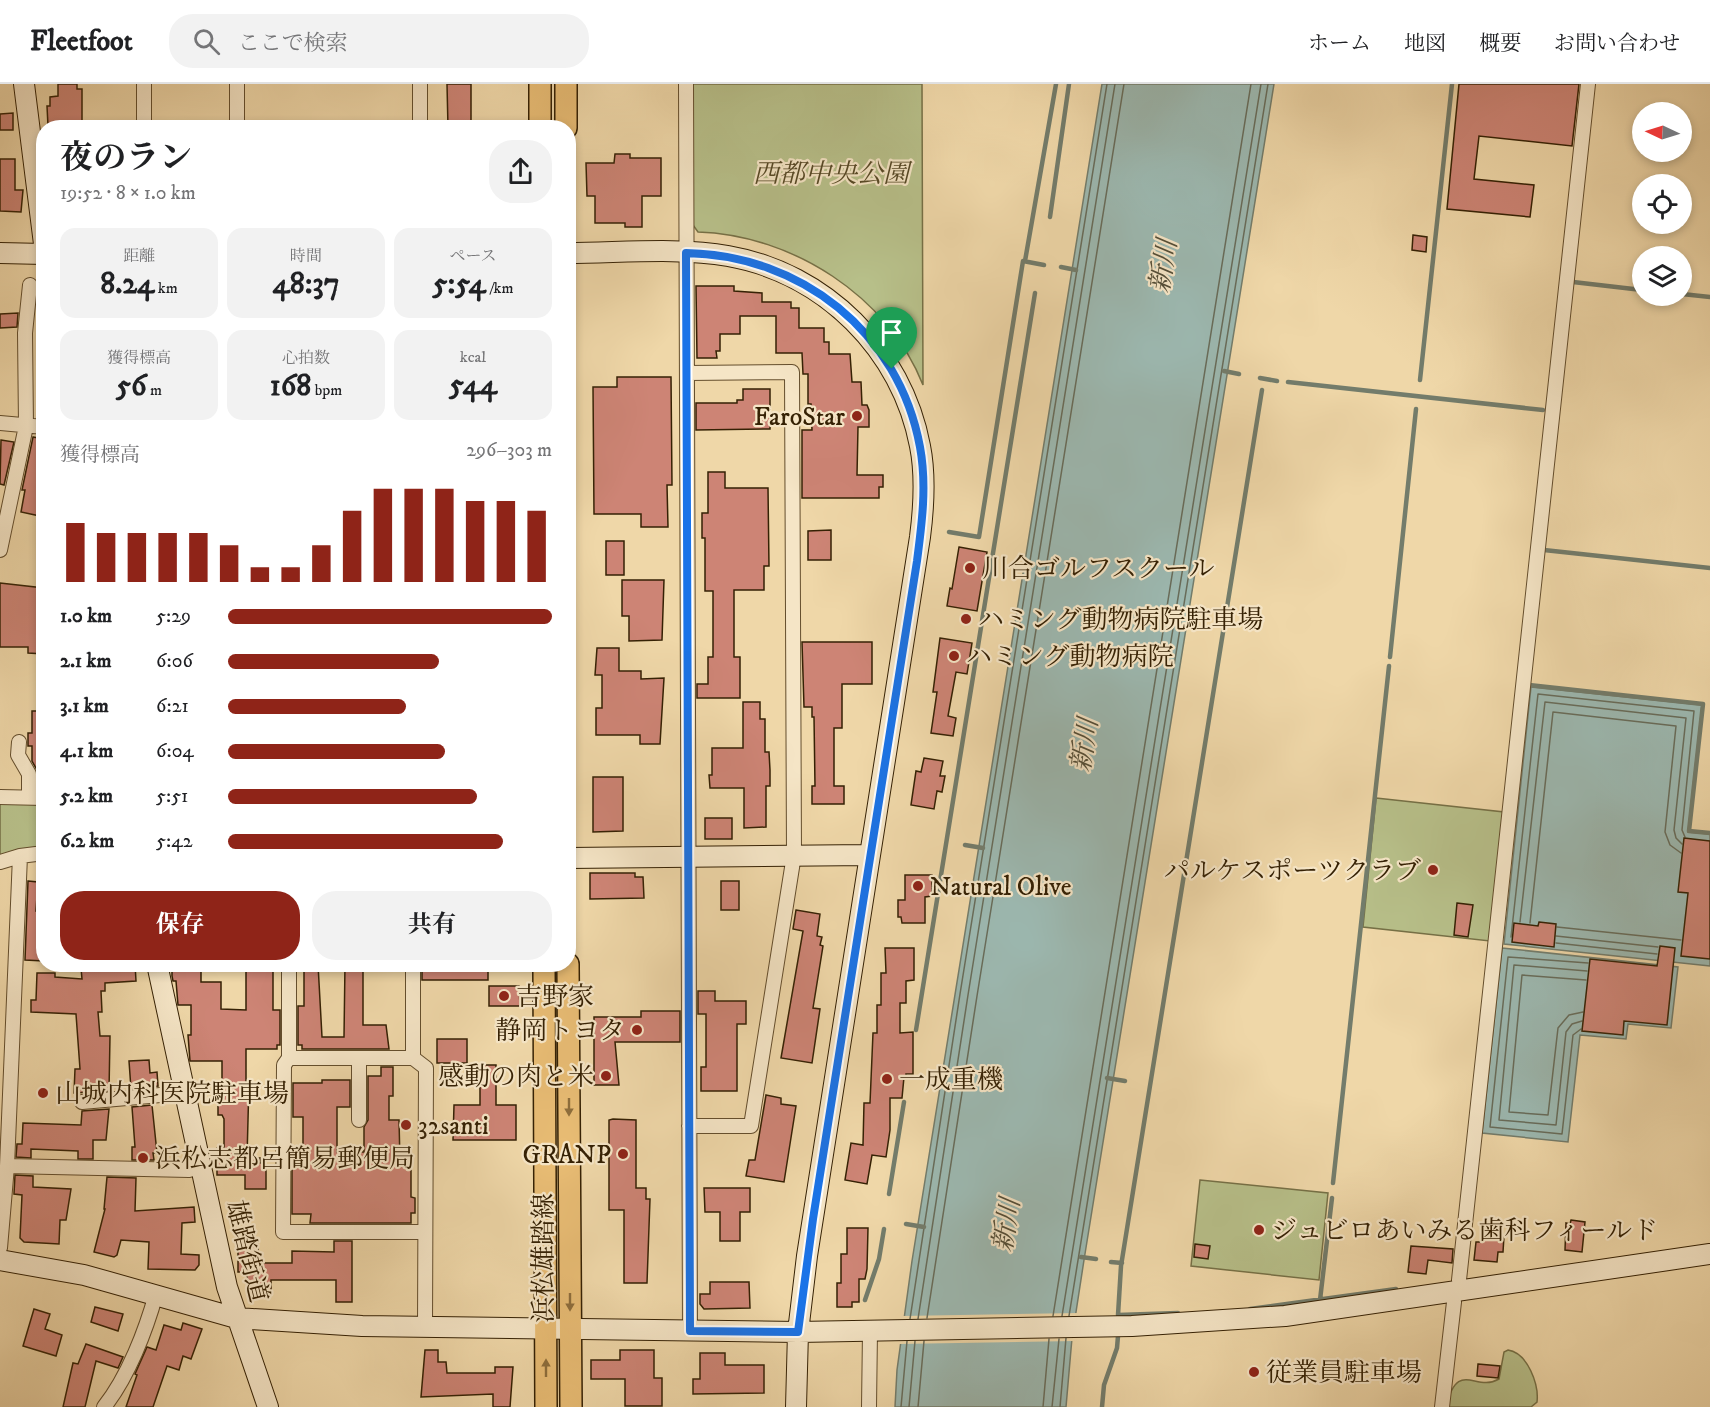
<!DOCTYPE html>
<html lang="ja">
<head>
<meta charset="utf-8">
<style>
  :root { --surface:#fff; --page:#f2f2f2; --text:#202124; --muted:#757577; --line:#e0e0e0; --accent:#8f2418 }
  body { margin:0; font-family:"IM FELL DW Pica","Noto Serif JP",serif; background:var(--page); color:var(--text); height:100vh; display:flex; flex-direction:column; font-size:22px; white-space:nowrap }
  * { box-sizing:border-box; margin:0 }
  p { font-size:20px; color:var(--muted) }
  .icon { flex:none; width:33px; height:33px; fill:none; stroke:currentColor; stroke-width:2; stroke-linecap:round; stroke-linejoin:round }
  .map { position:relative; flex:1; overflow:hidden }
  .drawer { position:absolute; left:36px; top:36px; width:540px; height:852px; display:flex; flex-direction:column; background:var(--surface); border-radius:24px; box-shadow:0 3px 9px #0003 }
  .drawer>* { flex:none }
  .needle { width:39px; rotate:274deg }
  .controls { position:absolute; left:1632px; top:18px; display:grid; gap:12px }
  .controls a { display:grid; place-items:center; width:60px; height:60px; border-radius:50%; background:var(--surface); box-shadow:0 3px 9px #0003; font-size:30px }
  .pin { position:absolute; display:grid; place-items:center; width:51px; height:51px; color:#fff; margin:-62px -26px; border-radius:50% 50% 50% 0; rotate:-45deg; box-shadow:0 0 6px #0007 }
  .pin .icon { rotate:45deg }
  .round { display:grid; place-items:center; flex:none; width:63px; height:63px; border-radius:24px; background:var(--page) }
  .headline { display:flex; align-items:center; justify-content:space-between; height:102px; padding:0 24px }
  h1 { font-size:33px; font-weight:700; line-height:45px }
  .figures { display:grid; grid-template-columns:repeat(3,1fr); gap:9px; height:102px; padding:6px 24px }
  .figures div { display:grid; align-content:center; border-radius:15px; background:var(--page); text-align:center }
  .figures b { font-size:30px; font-weight:700 }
  .figures small { font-size:16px; font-weight:400 }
  .figures p { font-size:16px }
  .chart { height:168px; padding:12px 24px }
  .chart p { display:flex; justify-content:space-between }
  .chart svg { width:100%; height:108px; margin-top:6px; stroke:var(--accent); stroke-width:6 }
  .cta { display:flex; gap:12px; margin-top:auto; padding:12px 24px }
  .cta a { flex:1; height:69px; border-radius:24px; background:var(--accent); color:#fff; font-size:24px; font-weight:700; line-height:69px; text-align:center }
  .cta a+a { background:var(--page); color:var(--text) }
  ul { padding:0 24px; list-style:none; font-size:20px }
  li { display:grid; grid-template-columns:96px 72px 1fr; align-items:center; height:45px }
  li i { height:15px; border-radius:8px; background:var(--accent) }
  header { display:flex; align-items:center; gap:36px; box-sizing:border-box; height:84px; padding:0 30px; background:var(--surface); border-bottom:2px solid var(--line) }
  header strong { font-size:28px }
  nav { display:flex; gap:33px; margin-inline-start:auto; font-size:21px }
  .search { width:420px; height:54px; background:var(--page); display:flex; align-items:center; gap:15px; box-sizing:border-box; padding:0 21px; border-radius:24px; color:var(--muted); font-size:22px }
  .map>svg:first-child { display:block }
  .green { fill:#b7bf89; stroke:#767046; stroke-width:1.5 }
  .water { fill:#9cb8b0; stroke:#737c6b; stroke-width:1.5 }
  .pier { fill:#efd7a8 }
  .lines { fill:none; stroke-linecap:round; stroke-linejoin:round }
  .shore { stroke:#686c5a; stroke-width:1.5 }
  .stream { stroke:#737c6b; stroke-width:4.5 }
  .building { fill:#cd8475; stroke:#352104; stroke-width:1.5 }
  .street-casing { stroke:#644e2d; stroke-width:16 }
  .secondary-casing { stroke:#352104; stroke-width:22 }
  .primary-casing { stroke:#352104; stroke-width:24 }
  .street { stroke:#f5e5c6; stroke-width:14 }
  .secondary { stroke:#f5e5c6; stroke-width:20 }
  .primary { stroke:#e8bc74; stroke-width:21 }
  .oneway { fill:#8e6e3c }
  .route-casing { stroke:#fff; stroke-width:12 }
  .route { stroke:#1a73e8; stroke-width:8 }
  .poi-dot { fill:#8f2418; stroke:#f5e5c6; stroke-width:2 }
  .labels { text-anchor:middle; stroke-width:4.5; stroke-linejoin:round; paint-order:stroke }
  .park-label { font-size:26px; font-style:italic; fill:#564825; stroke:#f5e5c6 }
  .poi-label { font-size:26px; fill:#352104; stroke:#f5e5c6; text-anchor:start }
  .street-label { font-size:26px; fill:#352104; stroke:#f5e5c6 }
  .water-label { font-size:27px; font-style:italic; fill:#544e38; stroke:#f5e5c6 }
</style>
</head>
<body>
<header>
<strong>Fleetfoot</strong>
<div class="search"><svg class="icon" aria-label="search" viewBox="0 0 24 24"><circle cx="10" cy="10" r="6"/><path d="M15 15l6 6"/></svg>ここで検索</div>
<nav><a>ホーム</a><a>地図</a><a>概要</a><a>お問い合わせ</a></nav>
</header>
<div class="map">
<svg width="1710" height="1323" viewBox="0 0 1710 1323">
  <rect width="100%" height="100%" fill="#efd7a8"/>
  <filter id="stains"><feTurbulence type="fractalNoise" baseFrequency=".00333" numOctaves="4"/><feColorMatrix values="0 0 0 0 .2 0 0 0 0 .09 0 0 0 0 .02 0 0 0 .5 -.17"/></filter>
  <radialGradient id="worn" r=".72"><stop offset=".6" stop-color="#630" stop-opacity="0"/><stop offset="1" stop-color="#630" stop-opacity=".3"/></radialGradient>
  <path class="green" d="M693,0h229l1,301c-35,-89 -131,-150 -225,-153l-5,-7z
    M1376,714l128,14 -14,129 -127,-14z
    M0,717h43v48l-43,9z
    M1200,1096l128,13 -9,87 -128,-14z
    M1508,1266c20,3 31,35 29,52l-6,5h-85c12,-49 29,-14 53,-28l5,-27z"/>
  <path class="water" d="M1102,0h172l-190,1176 -12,78 -6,69h-171l2,-37 15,-109z
    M1531,603l171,18 -14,127 22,2v132l-206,-22z
    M1502,864l176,19 -7,61 -43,-4 -2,15 -46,-4 -12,107 -86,-9z"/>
  <path class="pier" d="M1079,1229l-4,28 -177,3 4,-28z"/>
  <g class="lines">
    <path class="shore" d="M1520,838l25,-220 141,16 -12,112 2,8 6,6
      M1530,839l23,-211 123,14 -11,106 5,13 11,8
      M1557,843l124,13
      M1556,852l102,11
      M1511,853l27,-243 156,17 -12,119 3,7
      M1556,859l101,11
      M1583,928l-14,3 -11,13 -10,87 -39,-3 13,-137 64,5
      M1582,937l-10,3 -6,8 -10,93 -57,-5 15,-155 73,6
      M1581,945l-8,6 -11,99 -72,-7 18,-170 80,6
      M1053,1232l198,-1232
      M1062,1232l199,-1232
      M1069,1232l199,-1232
      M927,1234l50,-322 147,-912
      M910,1235l50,-325 147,-910
      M918,1235l50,-324 147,-911
      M901,1323l6,-66
      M909,1323l6,-66
      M918,1323l6,-66
      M1043,1323l6,-68
      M1052,1323l7,-68
      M1060,1323l6,-69"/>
    <path class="stream" d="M1050,133l19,-133
      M1025,177l31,-177
      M1061,183l15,3
      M1573,198l69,8
      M1682,210l28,3
      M1224,287l15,3
      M1260,294l17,3
      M1420,296l32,-296
      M1288,298l255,28
      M949,448l30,5 44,-276 21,4
      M1544,466l166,18
      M1390,573l26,-248
      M1529,601l174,19 -14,127 21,2
      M965,761l18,3
      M916,946l119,-737
      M1107,994l18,3
      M1333,1099l56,-517
      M889,1110l15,-92
      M906,1140l18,3
      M1081,1173l15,2
      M1111,1178l11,1
      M865,1216l14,-41 5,-30
      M1320,1216l12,-102
      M1250,1225l146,-20
      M1178,1229l-60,2 3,-49 141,-876
      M1102,1323l2,-22 13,-37 1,-12"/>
  </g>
  <path class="building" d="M58,0h19v5h5v36l-34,1 -1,-20h3v-9l8,-1z
    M447,0h24v44h-23z
    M1459,0h120l-7,62 -93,-10 -5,43 60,6 -4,32 -83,-8z
    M13,29v17h-13v-16z
    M615,70h15v4h31v38h-19v31h-17v-4h-30v-27h-8l-1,-33h28z
    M0,75h15v31h8l-2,22 -21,-1z
    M1413,151l14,2 -1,15 -14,-2z
    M696,202h38v5l28,2v9h29v6h8v20h25v14h5v12h21l2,28h9l1,23h5l2,5v17h-11l-1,48h26v12h-4v11h-77v-68h10l-1,-26h-3v-30h-5l-1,-21h-26v-37h-36v18h-20v17h-4l1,7h-20z
    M18,229l-1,14 -17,1v-14z
    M617,293h54l1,108h-5l1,42h-27v-13h-47l-1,-127h24z
    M743,305h27v40l-74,1v-27h41v-3h6z
    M33,353l11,2v58l-4,19 -19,-4 4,-22h-3z
    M1,356l13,2 -10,43 -4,-1z
    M708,388h17v16h43l1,78h-5v24h-30v67h6v41h-43v-14h11v-27h5v-66h-8v-53h-3v-25h6z
    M831,446v30h-23v-29z
    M606,457h18v34h-18z
    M959,463l28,5 -10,59 -30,-5 3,-18 2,1z
    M622,496h42l-2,60 -33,1v-25h-7z
    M0,499l44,5v66l-16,-1v-6h-28z
    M940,554l32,5 -5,31 -11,-2 -8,44 8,2 -3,18 -22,-3 6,-41h-4z
    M802,558h70v42h-30v44h-8v58h10v18h-32v-18h3l-1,-69h-2v-10h-8z
    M597,564h22v23h22v8l23,-1 -4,66h-20v-9h-44v-27h6v-33h-7z
    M743,618h17v17h5v33h4l1,18v16h-4v41l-22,1v-40h-34l-1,-13h3v-27h31z
    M32,627h12v68h-6l-1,-9 -5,-9v-15h-4v-13h4z
    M924,674l19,3 -3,15h5l-3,16 -5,-1 -3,18 -23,-4 5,-34 5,1z
    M593,693h30v54l-30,1z
    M705,734h27v21h-27z
    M1684,754l26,3v118l-29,-3 7,-63 -10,-1z
    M590,789h45v4h8l1,21 -54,1z
    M905,791h27v21l-7,1v26h-23l-1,-6h-3v-17h7z
    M28,797l10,1 -2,29 8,1v49l-19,-1z
    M721,797h18v29h-18z
    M1457,819l16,2 -5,32 -14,-2z
    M796,826l24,4 -3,22 5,1 -2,8 3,1 -10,62 7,1 -8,54 -31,-5 22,-127 -10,-2z
    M1539,838l17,2 -2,23 -42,-5 2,-19 24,3z
    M1660,862l15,2 -8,77 -43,-4 -1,14 -41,-4 8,-72 67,7z
    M885,864h29v32l-8,1v22h-6v30l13,-1v42h-7v3h-2l-2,21h-12v32l-4,27 -14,-2 -5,29 -22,-4 6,-37 12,2 1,-42h6l3,-70h4v-28h4v-32h5z
    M84,880h51l1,17 -31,2v8h-4l1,21h-4l2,24h10l-1,55 -35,2 1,-24h5l-4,-55 -45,-2v-12h5l1,-27h18v4l27,2 -1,-11 3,-1z
    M172,880h29v18h20v27l25,1v-46h27v46h7v35h-3v4h-31v33h3l-2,76h13v5h6v26h-21v-14h-28v-27h7v-29l-2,-4h-4v-28h4v-26h-32l-2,-26h3v-30h-13l-2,-24h-3l-1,-5z
    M304,880h14l4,73h22l1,-73h18v61h23l3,24h-87v-4h-4v-39h6z
    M422,880h66v16h-66z
    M489,902h30l1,20h-31z
    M698,907h17v10h31v23h-9v67h-36v-24h5v-53h-8z
    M641,927h39v31h-65l4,43h-25v-68h47z
    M437,955h30v24h-30z
    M149,976l1,13 7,-1 1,14 -27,3 -2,-28z
    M480,981h16v40h20v35h-63l1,-35h26z
    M381,983h12v29h-4v24h10l1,42 11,1v34l4,1v15h-4v10h-101l1,-9h-19v-52h8v-10h3v-35h-10v-34h29v-3h28v27h-13v45h27v-25l4,-7v-44h13z
    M766,1011l15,3v6l15,2 -12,76 -38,-6 3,-16h6z
    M152,1021l5,48h-4l1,7h-22v-13h3l-3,-40z
    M109,1025l-3,31h-13v19h-15v-8l-47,-2v9l-15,-1 1,-13h5l1,-21 58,2 1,-14z
    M613,1035l23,1v68h10v11h4l-3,84h-23v-73h-15v-90z
    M15,1091l18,1v11l38,2 -5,31h-6l-1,24 -35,-2 -4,-4 2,-43 -8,-1z
    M107,1093l29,1 -1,33 59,-4 1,15 -13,1 -1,31 18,1v10l-4,5 -47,-1 1,-27 -28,-2 -4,15 -3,2 -20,-5 11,-43h-1z
    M704,1104h46v24h-10v29h-20v-29h-15z
    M1571,1136l14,2 -3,30 -17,-2 1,-27 4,1z
    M847,1144h21l-1,41 -2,10h-6v23h-7v5h-15v-24h4v-29h6z
    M1482,1150l22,2 -1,16h-5l-1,10 -23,-2 2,-18h5z
    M238,1156h20v23h34v-12l42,1v-11h18v61h-16v-22h-65v11h-18v-6h-6v-13h-9z
    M1195,1160l15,2 -2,13 -14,-2z
    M1411,1162l42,3 -1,14 -24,-3 -2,14 -18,-2z
    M710,1198h39l1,26 -46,1 -4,-5v-10h10z
    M95,1223l28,7 -5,17 -27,-9z
    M34,1225l16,5 -5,15 17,6 -6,21 -33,-10z
    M183,1239l19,6 -11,30 -8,-3 -4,14 -12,-4 -14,41h-27l11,-32 -2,-1 12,-27 9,3 8,-25 17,5z
    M86,1260l37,13 -5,11 -22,-7 -11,46h-22l10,-44 5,1z
    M425,1266h13v12h8l1,11h48v-6h18l-3,40h-17v-13l-72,3z
    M620,1266h34v28h8v28h-37v-27h-34v-19h29z
    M700,1269h25v12h39v28l-71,1v-15h7z
    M1478,1280l22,2 -2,12 -21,-2z"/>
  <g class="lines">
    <g class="street-casing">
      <path id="street" d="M144,0v44
        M420,0v44
        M686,0l4,1247
        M237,44v-44
        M687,289l105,-1 2,483 -43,271h-62
        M0,339l44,4
        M0,466l26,-124 -1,-93 5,-48
        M19,658l-1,13 11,19v23
        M0,713l44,1
        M0,778l20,-6 24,-3
        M289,880v94h124l13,10 -1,259
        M289,974l-5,7 -1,167h142
        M413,974v-94
        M82,1018l101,-9
        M359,1036v-62
        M7,1082l182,4 11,-3
        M0,1164l7,-82 13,-310
        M1461,1206l-2,-10 129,-1196
        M104,1323c24,-30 42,-77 52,-113
        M869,1323l1,-76
        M1442,1323l12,-105 -2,-10"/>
    </g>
    <g class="secondary-casing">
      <path id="secondary" d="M24,0l20,160
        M0,169l44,1
        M568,169c51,0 111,-6 160,3 97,17 174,94 192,190 6,30 4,60 0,91l-113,719 -9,76 -2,75
        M568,774l302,-3
        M157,880l70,323 41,120
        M0,1176l84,15 152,43 126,8 436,6 334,-6 153,-10 425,-62"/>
    </g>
    <g class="primary-casing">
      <path id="primary" d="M540,0v44
        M566,0v44
        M544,880l2,443
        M568,880l3,443"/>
    </g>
    <use href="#street" class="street"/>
    <use href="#secondary" class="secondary"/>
    <use href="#primary" class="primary"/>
  </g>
  <defs><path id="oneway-solid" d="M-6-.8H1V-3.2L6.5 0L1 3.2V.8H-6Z" transform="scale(1.5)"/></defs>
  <g class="oneway">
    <use href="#oneway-solid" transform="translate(569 1023) rotate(90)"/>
    <use href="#oneway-solid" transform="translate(570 1218) rotate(90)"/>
    <use href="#oneway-solid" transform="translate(546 1284) rotate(-90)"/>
  </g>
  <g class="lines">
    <g class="route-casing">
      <path id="route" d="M686,169c115,2 213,79 234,194 7,38 2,76 -3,114l-104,658 -15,113 -108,-1z"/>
    </g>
    <use href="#route" class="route"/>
  </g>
  <g class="poi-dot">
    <circle cx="857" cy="332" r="6"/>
    <circle cx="970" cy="484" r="6"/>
    <circle cx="966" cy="535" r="6"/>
    <circle cx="954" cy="572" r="6"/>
    <circle cx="1433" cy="786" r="6"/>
    <circle cx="918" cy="802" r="6"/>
    <circle cx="504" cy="912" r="6"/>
    <circle cx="637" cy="946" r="6"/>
    <circle cx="606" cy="992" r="6"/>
    <circle cx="887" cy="995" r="6"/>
    <circle cx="43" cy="1009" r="6"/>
    <circle cx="406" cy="1041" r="6"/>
    <circle cx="623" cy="1070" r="6"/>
    <circle cx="143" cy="1074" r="6"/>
    <circle cx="1259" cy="1146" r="6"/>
    <circle cx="1254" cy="1288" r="6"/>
  </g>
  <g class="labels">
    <g class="park-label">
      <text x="831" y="98">西都中央公園</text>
    </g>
    <g class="poi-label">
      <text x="845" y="341" text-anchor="end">FaroStar</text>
      <text x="982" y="493">川合ゴルフスクール</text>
      <text x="978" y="544">ハミング動物病院駐車場</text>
      <text x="966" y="581">ハミング動物病院</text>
      <text x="1421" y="795" text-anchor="end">パルケスポーツクラブ</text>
      <text x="930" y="811">Natural Olive</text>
      <text x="516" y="921">吉野家</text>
      <text x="625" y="955" text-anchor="end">静岡トヨタ</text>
      <text x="594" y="1001" text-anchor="end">感動の肉と米</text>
      <text x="899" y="1004">一成重機</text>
      <text x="55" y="1018">山城内科医院駐車場</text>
      <text x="418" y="1050">32santi</text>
      <text x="611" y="1079" text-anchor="end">GRANP</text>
      <text x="155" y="1083">浜松志都呂簡易郵便局</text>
      <text x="1271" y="1155">ジュビロあいみる歯科フィールド</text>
      <text x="1266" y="1297">従業員駐車場</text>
    </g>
    <g class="street-label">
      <text transform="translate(248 1167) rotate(76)" y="9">雄踏街道</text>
      <text transform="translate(543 1174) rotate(-90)" y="9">浜松雄踏線</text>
    </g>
    <g class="water-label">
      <text transform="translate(1163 182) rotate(-81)" y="9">新川</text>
      <text transform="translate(1084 661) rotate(-81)" y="9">新川</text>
      <text transform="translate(1006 1141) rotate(-81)" y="9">新川</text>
    </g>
  </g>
  <rect width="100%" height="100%" filter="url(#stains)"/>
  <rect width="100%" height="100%" fill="url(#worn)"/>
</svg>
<div class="controls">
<a><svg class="needle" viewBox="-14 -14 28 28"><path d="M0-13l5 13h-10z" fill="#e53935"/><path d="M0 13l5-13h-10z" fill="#757577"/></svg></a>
<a><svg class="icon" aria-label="locate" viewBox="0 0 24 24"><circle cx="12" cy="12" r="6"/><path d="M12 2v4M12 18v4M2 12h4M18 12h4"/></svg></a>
<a><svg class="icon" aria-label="layers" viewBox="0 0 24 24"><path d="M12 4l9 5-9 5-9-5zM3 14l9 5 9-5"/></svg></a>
</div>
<div class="pin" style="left:892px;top:285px;background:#1e9e55"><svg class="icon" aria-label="arrive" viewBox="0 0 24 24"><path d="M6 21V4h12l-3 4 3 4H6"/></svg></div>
<section class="drawer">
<div class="headline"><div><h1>夜のラン</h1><p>19:52 · 8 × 1.0 km</p></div><a class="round"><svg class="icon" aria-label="share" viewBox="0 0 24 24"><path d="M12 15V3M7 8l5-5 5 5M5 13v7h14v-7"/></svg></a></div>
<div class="figures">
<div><p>距離</p><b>8.24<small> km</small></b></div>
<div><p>時間</p><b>48:37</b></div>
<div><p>ペース</p><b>5:54<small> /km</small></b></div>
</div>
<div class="figures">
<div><p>獲得標高</p><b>56<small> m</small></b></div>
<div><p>心拍数</p><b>168<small> bpm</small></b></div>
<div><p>kcal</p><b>544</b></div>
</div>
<div class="chart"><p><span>獲得標高</span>296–303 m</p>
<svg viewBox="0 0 160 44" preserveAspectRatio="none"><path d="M5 44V20M15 44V24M25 44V24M35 44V24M45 44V24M55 44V29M65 44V38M75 44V38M85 44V29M95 44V15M105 44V6M115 44V6M125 44V6M135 44V11M145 44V11M155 44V15"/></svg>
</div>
<ul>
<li><b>1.0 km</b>5:29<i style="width:100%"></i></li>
<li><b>2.1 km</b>6:06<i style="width:65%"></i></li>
<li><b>3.1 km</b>6:21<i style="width:55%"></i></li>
<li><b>4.1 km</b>6:04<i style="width:67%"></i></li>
<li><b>5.2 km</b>5:51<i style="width:77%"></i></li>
<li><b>6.2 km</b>5:42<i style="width:85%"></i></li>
</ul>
<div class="cta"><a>保存</a><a>共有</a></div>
</section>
</div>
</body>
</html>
